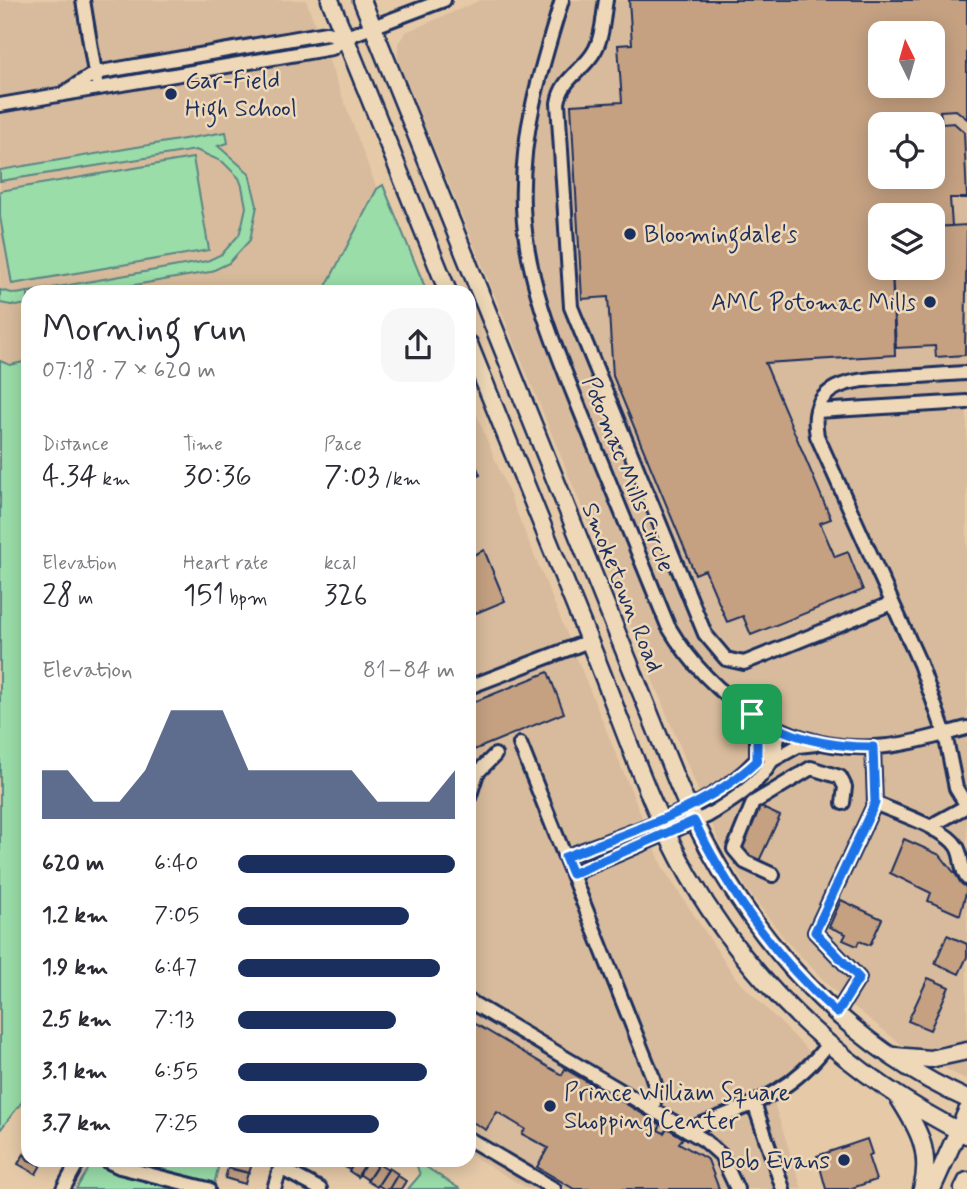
<!DOCTYPE html>
<html lang="en">
<head>
<meta charset="utf-8">
<style>
  :root { --surface:#fff; --page:#f7f7f7; --text:#2b2b33; --muted:#7c7c81; --accent:#1b2f5e }
  body { margin:0; font-family:Mynerve,sans-serif; background:var(--page); color:var(--text); height:100vh; display:flex; flex-direction:column; font-size:26px; white-space:nowrap }
  * { box-sizing:border-box; margin:0 }
  p { font-size:23px; color:var(--muted) }
  .icon { flex:none; width:38px; height:38px; fill:none; stroke:currentColor; stroke-width:2; stroke-linecap:round; stroke-linejoin:round }
  .map { position:relative; flex:1; overflow:hidden }
  .side { position:absolute; left:21px; top:285px; width:455px; height:882px; display:flex; flex-direction:column; background:var(--surface); border-radius:21px; box-shadow:0 4px 18px #0003 }
  .side>* { flex:none }
  .needle { width:46px; rotate:355deg }
  .tools { position:absolute; left:868px; top:21px; display:grid; gap:14px }
  .tools a { display:grid; place-items:center; width:77px; height:77px; border-radius:14px; background:var(--surface); box-shadow:0 4px 18px #0003; font-size:35px }
  .pin { position:absolute; display:grid; place-items:center; width:60px; height:60px; color:#fff; margin:-30px; border-radius:14px; box-shadow:0 4px 10px #0006 }
  .round { display:grid; place-items:center; flex:none; width:74px; height:74px; border-radius:21px; background:var(--page) }
  .headline { display:flex; align-items:center; justify-content:space-between; height:119px; padding:0 21px }
  h1 { font-size:38px; font-weight:600; line-height:52px }
  .stats { display:grid; grid-template-columns:repeat(3,1fr); gap:10px; height:119px; padding:7px 21px }
  .stats div { display:grid; align-content:center }
  .stats b { font-size:30px; font-weight:600 }
  .stats small { font-size:19px; font-weight:400 }
  .stats p { font-size:19px }
  .chart { height:196px; padding:14px 21px }
  .chart p { display:flex; justify-content:space-between }
  .chart svg { width:100%; height:126px; margin-top:7px; fill:var(--accent); opacity:.7 }
  ul { padding:0 21px; list-style:none; font-size:23px }
  li { display:grid; grid-template-columns:112px 84px 1fr; align-items:center; height:52px }
  li i { height:18px; border-radius:9px; background:var(--accent) }
  .map>svg:first-child { display:block }
  .built { fill:#d8bb9c; fill-rule:evenodd }
  .green { fill:#9adda9; stroke:#5a8684; stroke-width:2 }
  .building { fill:#c5a182; stroke:#1b2f5e; stroke-width:2; fill-rule:evenodd }
  .lines { fill:none; stroke-linecap:round; stroke-linejoin:round }
  .minor-casing { stroke:#1b2f5e; stroke-width:18 }
  .major-casing { stroke:#1b2f5e; stroke-width:21 }
  .minor { stroke:#eed8b7; stroke-width:12 }
  .major { stroke:#eed8b7; stroke-width:16 }
  .route-casing { stroke:#fff; stroke-width:14 }
  .route { stroke:#1a73e8; stroke-width:9 }
  .poi-dot { fill:#1b2f5e; stroke:#eed8b7; stroke-width:2.5 }
  .labels { text-anchor:middle; stroke-width:5; stroke-linejoin:round; paint-order:stroke }
  .poi-label { font-size:24px; fill:#1b2f5e; stroke:#eed8b7; text-anchor:start }
  .street-label { font-size:24px; fill:#1b2f5e; stroke:#eed8b7 }
</style>
</head>
<body>
<div class="map">
<svg width="967" height="1189" viewBox="0 0 967 1189">
  <rect width="100%" height="100%" fill="#e6caa8"/>
  <filter id="ink" filterUnits="userSpaceOnUse"><feTurbulence type="fractalNoise" baseFrequency=".0143" numOctaves="2"/><feDisplacementMap in="SourceGraphic" scale="14" xChannelSelector="R" yChannelSelector="G"/><feConvolveMatrix kernelMatrix="1 2 1 2 8 2 1 2 1" color-interpolation-filters="sRGB"/></filter>
  <g filter="url(#ink)">
    <path class="built" d="M0,0h306l71,189 -54,103h-295v69l-18,4 -10,-4z
      M481,0h486v1080l-61,-32 -73,-58 -46,-48 -40,-52 -29,-51 -320,-779v-17l8,-11zM880,33h53v53h-53zM880,124h53v53h-53zM880,215h53v53h-53z
      M469,396l194,472 72,109 75,75 -36,51 28,86h-274l-59,-35z"/>
    <path class="green" d="M226,132l2,11 -10,3 31,27 8,33 -7,34 -21,23 -19,9 -116,20h-65l178,-31 15,-7 17,-19 3,-10 4,-18 -4,-21 -3,-8 -16,-16 -27,-12 -196,31v-11z
      M193,158l16,92 -197,34 -12,-67v-26z
      M383,185l44,107h-104l54,-103z
      M0,290l16,4 12,-2v12l-12,2 -16,-3z
      M0,361l10,4 18,-4v733l-28,36z
      M94,1160h126l-7,29h-137z
      M423,1165l37,24h-52l12,-14 -3,-9z"/>
    <path class="building" d="M629,0h338v119l-11,-9 -16,1 2,13 12,-1 10,9 3,66h-17l2,28 -19,1v-12h-53v53h12l3,87 -130,8 66,156 -11,4 15,34 13,-5 15,38 -112,45 -8,-19 -16,6 -22,-52 -10,4 -82,-198 -5,-79 -26,2 -11,-194 51,-3 -4,-57 14,-1zM880,33h53v53h-53zM880,124h53v53h-53z
      M967,225l-2,130 -29,2 -1,-11 -39,2 -4,-80h41v-41z
      M469,449l11,26 -11,5z
      M484,550l21,51 -36,15v-59z
      M548,672l16,41 -95,39v-48z
      M756,805l24,11 -21,45 -24,-11z
      M904,839l36,16 27,34 -7,26 -32,-14 3,-8 -41,-20z
      M841,900l41,19 -12,26 -11,-4 -2,5 -14,-6 3,-6 -17,-7z
      M947,935l20,9v13l-8,17 -24,-11z
      M928,978l21,9 -19,43 -22,-9z
      M469,1020l93,55 3,-6 31,18 -4,5 15,8 4,-5 50,30 -3,5 6,3 3,-5 16,10 -4,5 29,17 11,29h-145l-37,-22 11,-19 -26,-14 3,-5 -28,-17 -11,18 -17,-10z
      M867,1139l5,15 -4,2 8,24 -27,9h-23l-9,-33z
      M24,1154l4,6 13,5 -5,9 -18,-10z
      M232,1160l20,4 -3,9 -19,-5z
      M343,1160h13l-6,10 -10,-6z
      M356,1160h12l-10,17 -9,-6z
      M368,1160l11,3 -11,17 -9,-6z
      M378,1164l10,6 -11,17 -10,-6z
      M228,1168l20,5 -3,11 -20,-6z
      M389,1168l9,6 -9,15h-5l-6,-4z
      M397,1175l9,6 -5,8h-12z"/>
    <g class="lines">
      <g class="minor-casing">
        <path id="minor" d="M83,0l13,79
          M562,0c-21,68 -42,135 -39,207 3,76 35,148 63,218 27,67 54,134 82,201 42,71 119,126 205,121 32,-1 63,-11 94,-19
          M606,0c-3,16 -3,36 -11,50 -11,21 -33,27 -37,53l13,204 134,327 21,25 18,4 148,-60
          M65,92l30,-19 231,-40 20,4
          M0,105l332,-57 14,-11 98,-37
          M967,373c-22,1 -44,3 -66,4 -40,3 -95,1 -84,59l103,228 25,70 11,54 11,18
          M817,411l150,-9
          M469,687l120,-46
          M752,714l5,15v32
          M520,744l132,331 4,13 -3,21
          M771,761l27,-15 18,-2
          M469,798l8,-25 18,-18
          M875,803c21,10 71,25 82,44 6,10 3,21 10,31
          M935,830l1,-7 31,-17
          M565,857c72,-29 165,-51 209,-119
          M572,874l135,-58c22,-13 51,-31 64,-54 5,-9 6,-22 9,-33
          M773,875l-28,-13 -11,-13 19,-46 58,-35 29,9 5,10 -2,16
          M469,1001l235,139 17,15 16,34
          M837,1013l22,-35 -44,-46 60,-129 -2,-56
          M754,1103l29,86
          M687,1130c59,-24 101,-33 141,-86
          M469,1139l85,50
          M105,1160l15,7 88,22
          M280,1168l40,21
          M63,1189l16,-29
          M274,1189l8,-27"/>
      </g>
      <g class="major-casing">
        <path id="major" d="M330,0l118,292
          M362,0l316,784c56,135 154,254 289,315
          M469,344c41,103 83,206 125,309 30,74 55,153 95,223 64,112 163,202 278,259
          M894,1056l36,3 37,-8
          M898,1097c20,31 34,55 24,92
          M932,1189l35,-78
          M963,1189l4,-8"/>
      </g>
      <use href="#minor" class="minor"/>
      <use href="#major" class="major"/>
    </g>
  </g>
  <g class="lines" filter="url(#ink)">
    <g class="route-casing">
      <path id="route" d="M752,714c37,24 76,33 121,33l2,56 -60,129 44,46 -22,35c-61,-54 -107,-119 -143,-192l-122,53 -7,-17c66,-26 140,-47 192,-96v-32z"/>
    </g>
    <use href="#route" class="route"/>
  </g>
  <g class="poi-dot">
    <circle cx="171" cy="94" r="7"/>
    <circle cx="630" cy="234" r="7"/>
    <circle cx="930" cy="302" r="7"/>
    <circle cx="550" cy="1106" r="7"/>
    <circle cx="844" cy="1160" r="7"/>
  </g>
  <g class="labels">
    <g class="poi-label">
      <text x="185" y="88">Gar-Field<tspan x="185" dy="28">High School</tspan></text>
      <text x="644" y="242">Bloomingdale's</text>
      <text x="916" y="310" text-anchor="end">AMC Potomac Mills</text>
      <text x="564" y="1100">Prince William Square<tspan x="564" dy="28">Shopping Center</tspan></text>
      <text x="830" y="1168" text-anchor="end">Bob Evans</text>
    </g>
    <g class="street-label">
      <text transform="translate(629 474) rotate(68)" y="8">Potomac Mills Circle</text>
      <text transform="translate(623 587) rotate(68)" y="8">Smoketown Road</text>
    </g>
  </g>
</svg>
<div class="tools">
<a><svg class="needle" viewBox="-14 -14 28 28"><path d="M0-13l5 13h-10z" fill="#e53935"/><path d="M0 13l5-13h-10z" fill="#7c7c81"/></svg></a>
<a><svg class="icon" aria-label="locate" viewBox="0 0 24 24"><circle cx="12" cy="12" r="6"/><path d="M12 2v4M12 18v4M2 12h4M18 12h4"/></svg></a>
<a><svg class="icon" aria-label="layers" viewBox="0 0 24 24"><path d="M12 4l9 5-9 5-9-5zM3 14l9 5 9-5"/></svg></a>
</div>
<div class="pin" style="left:752px;top:714px;background:#1e9e55"><svg class="icon" aria-label="arrive" viewBox="0 0 24 24"><path d="M6 21V4h12l-3 4 3 4H6"/></svg></div>
<section class="side">
<div class="headline"><div><h1>Morning run</h1><p>07:18 · 7 × 620 m</p></div><a class="round"><svg class="icon" aria-label="share" viewBox="0 0 24 24"><path d="M12 15V3M7 8l5-5 5 5M5 13v7h14v-7"/></svg></a></div>
<div class="stats">
<div><p>Distance</p><b>4.34<small> km</small></b></div>
<div><p>Time</p><b>30:36</b></div>
<div><p>Pace</p><b>7:03<small> /km</small></b></div>
</div>
<div class="stats">
<div><p>Elevation</p><b>28<small> m</small></b></div>
<div><p>Heart rate</p><b>151<small> bpm</small></b></div>
<div><p>kcal</p><b>326</b></div>
</div>
<div class="chart"><p><span>Elevation</span>81–84 m</p>
<svg viewBox="0 0 160 44" preserveAspectRatio="none"><path d="M0 44V27L10 27L20 38L30 38L40 27L50 6L60 6L70 6L80 27L90 27L100 27L110 27L120 27L130 38L140 38L150 38L160 27V44z"/></svg>
</div>
<ul>
<li><b>620 m</b>6:40<i style="width:100%"></i></li>
<li><b>1.2 km</b>7:05<i style="width:79%"></i></li>
<li><b>1.9 km</b>6:47<i style="width:93%"></i></li>
<li><b>2.5 km</b>7:13<i style="width:73%"></i></li>
<li><b>3.1 km</b>6:55<i style="width:87%"></i></li>
<li><b>3.7 km</b>7:25<i style="width:65%"></i></li>
</ul>
</section>
</div>
</body>
</html>
